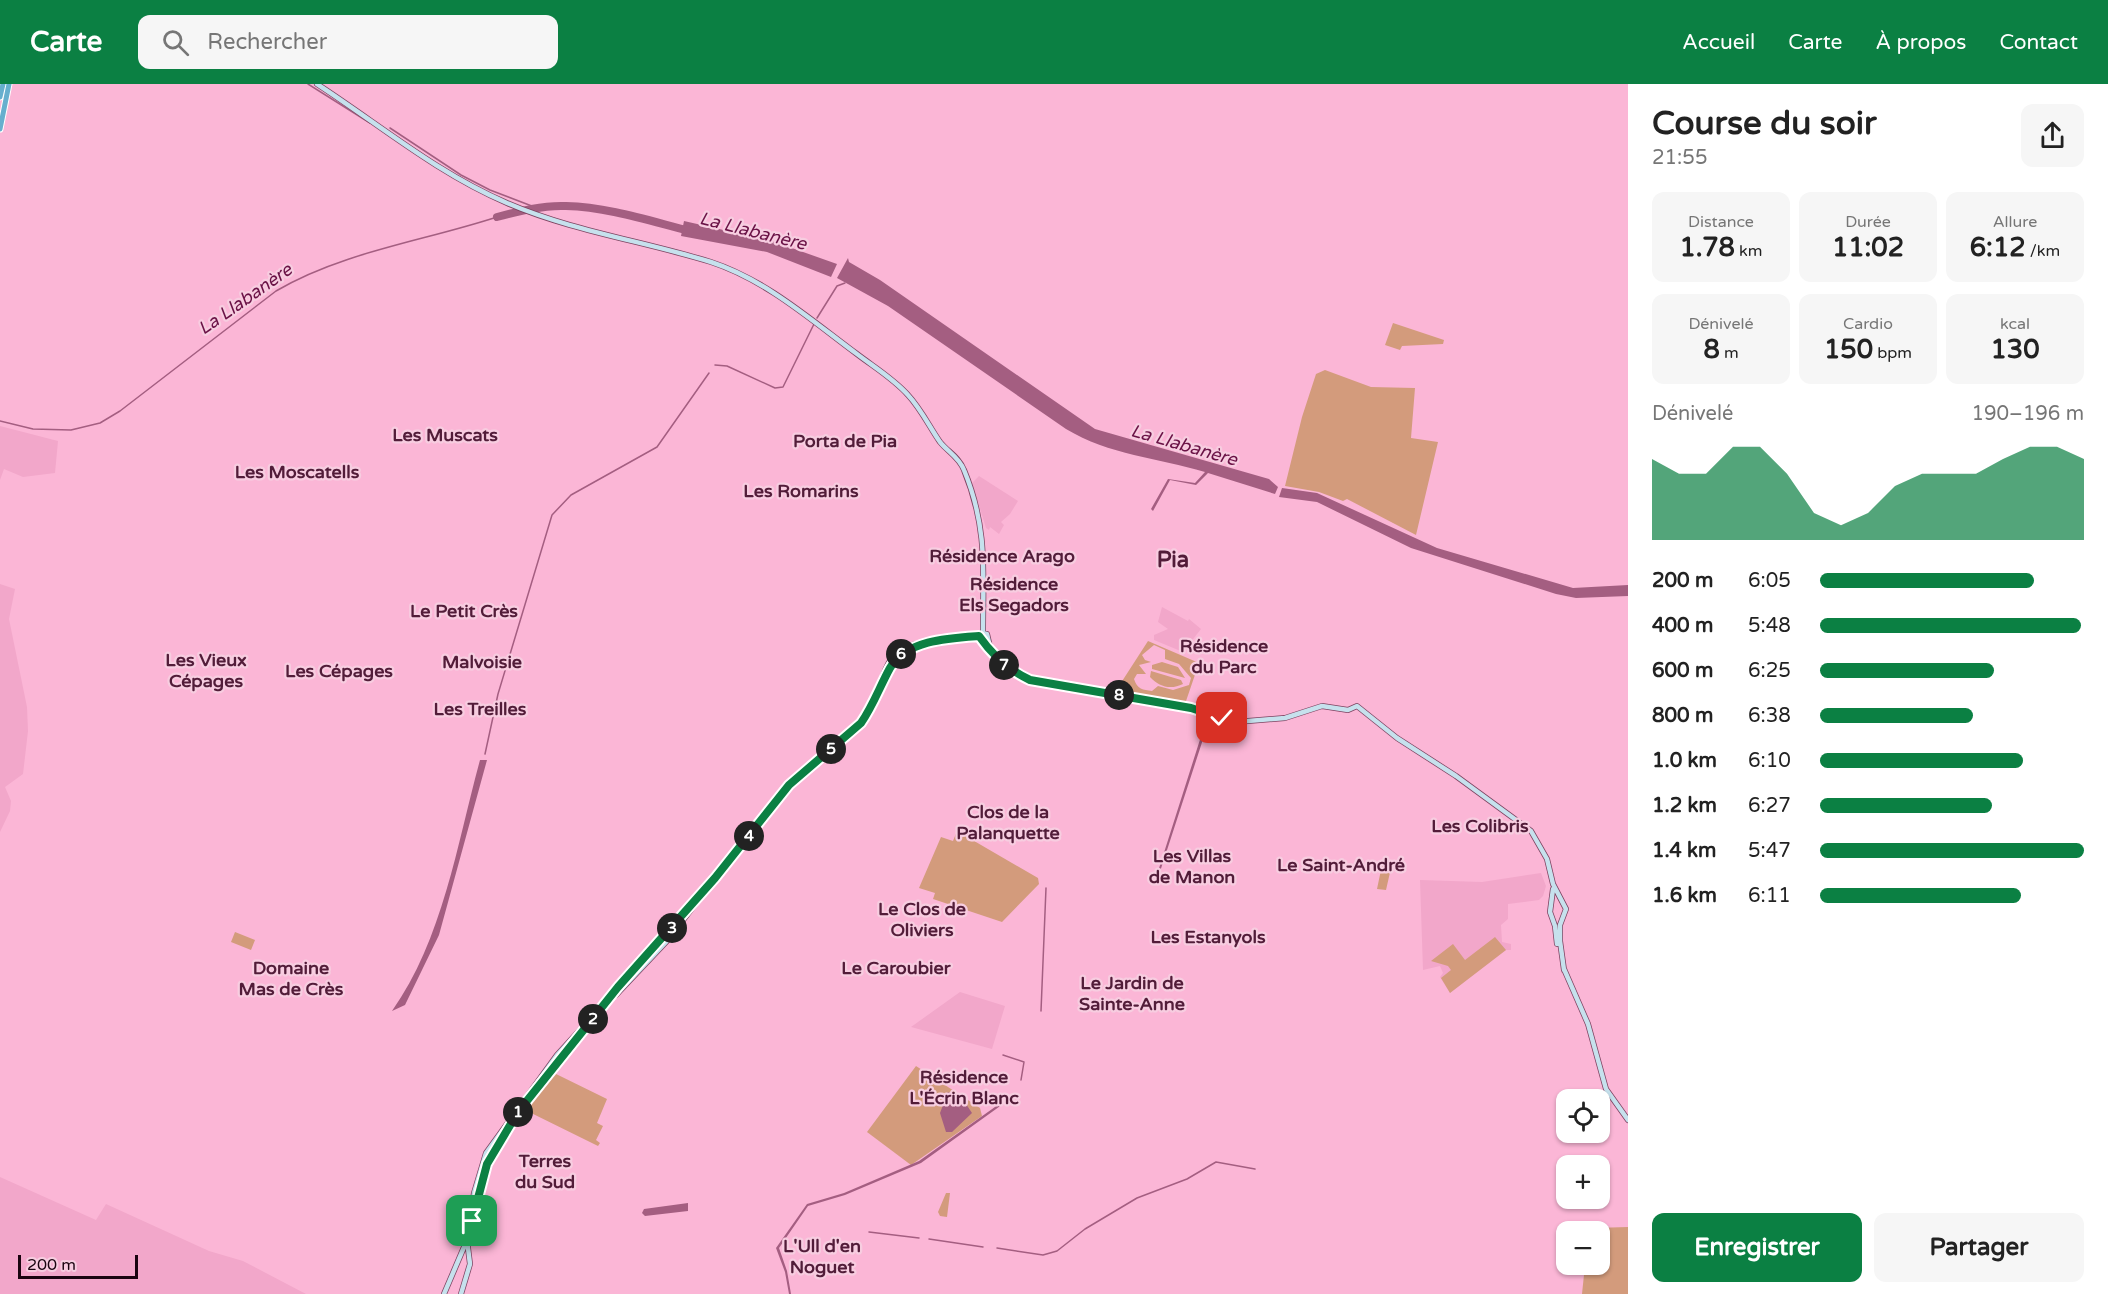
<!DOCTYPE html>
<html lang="fr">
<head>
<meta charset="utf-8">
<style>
  :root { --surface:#fff; --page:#f6f6f6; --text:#222; --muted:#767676; --accent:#0b8043 }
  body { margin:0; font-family:"Varela Round",sans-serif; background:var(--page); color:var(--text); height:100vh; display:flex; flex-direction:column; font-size:22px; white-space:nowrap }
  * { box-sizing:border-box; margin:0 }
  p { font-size:20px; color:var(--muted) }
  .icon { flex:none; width:33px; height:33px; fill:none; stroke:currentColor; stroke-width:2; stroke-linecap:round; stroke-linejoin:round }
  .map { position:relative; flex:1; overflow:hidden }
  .sheet { display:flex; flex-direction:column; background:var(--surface); width:480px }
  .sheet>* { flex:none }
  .fabs { position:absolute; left:1556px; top:1005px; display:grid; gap:12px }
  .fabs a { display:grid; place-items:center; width:54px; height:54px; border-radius:12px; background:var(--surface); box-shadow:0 2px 4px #0004; font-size:30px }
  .scale { position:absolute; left:18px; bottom:15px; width:120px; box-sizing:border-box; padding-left:6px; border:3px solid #1a0410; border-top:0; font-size:16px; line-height:21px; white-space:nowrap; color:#1a0410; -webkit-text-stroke:4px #f7cde0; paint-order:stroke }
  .pin { position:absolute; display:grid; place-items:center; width:51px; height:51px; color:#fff; margin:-26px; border-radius:12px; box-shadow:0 3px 9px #0006 }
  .km { position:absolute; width:30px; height:30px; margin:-15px; border-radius:50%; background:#222; color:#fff; font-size:16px; line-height:30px; text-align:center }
  .round { display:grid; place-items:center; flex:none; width:63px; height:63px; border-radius:12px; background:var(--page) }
  .overview { display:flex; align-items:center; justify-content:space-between; height:102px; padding:0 24px }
  h1 { font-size:33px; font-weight:800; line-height:45px }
  .figures { display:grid; grid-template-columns:repeat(3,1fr); gap:9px; height:102px; padding:6px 24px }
  .figures div { display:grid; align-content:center; border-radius:12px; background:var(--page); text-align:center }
  .figures b { font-size:26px; font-weight:800 }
  .figures small { font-size:16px; font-weight:400 }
  .figures p { font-size:16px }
  .chart { height:168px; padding:12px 24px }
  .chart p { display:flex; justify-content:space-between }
  .chart svg { width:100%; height:108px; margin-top:6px; fill:var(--accent); opacity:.7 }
  .button { display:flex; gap:12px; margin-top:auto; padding:12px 24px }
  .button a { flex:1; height:69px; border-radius:12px; background:var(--accent); color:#fff; font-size:24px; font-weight:800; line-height:69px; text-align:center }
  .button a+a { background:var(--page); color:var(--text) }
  ul { padding:0 24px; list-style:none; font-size:20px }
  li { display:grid; grid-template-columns:96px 72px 1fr; align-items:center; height:45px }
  li i { height:15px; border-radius:8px; background:var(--accent) }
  header { display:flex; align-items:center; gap:36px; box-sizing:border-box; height:84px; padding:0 30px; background:var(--accent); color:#fff }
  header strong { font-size:28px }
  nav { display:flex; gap:33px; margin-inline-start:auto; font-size:21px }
  .search { width:420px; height:54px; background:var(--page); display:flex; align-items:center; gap:15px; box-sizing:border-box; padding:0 21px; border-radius:12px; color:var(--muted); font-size:22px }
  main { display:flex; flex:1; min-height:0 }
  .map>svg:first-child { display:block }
  .built { fill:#f2a7ca }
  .green { fill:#d39b7c; fill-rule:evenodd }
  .water { fill:#a45e81 }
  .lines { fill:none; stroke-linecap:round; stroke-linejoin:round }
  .stream { stroke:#a45e81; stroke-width:1.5 }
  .river { stroke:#a45e81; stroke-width:8 }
  .secondary-casing { stroke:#7d4360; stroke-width:6 }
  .trunk-casing { stroke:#fff; stroke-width:7 }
  .secondary { stroke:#c6e1ed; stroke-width:4.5 }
  .trunk { stroke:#66afce; stroke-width:5 }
  .route-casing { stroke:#fff; stroke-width:12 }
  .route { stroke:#0b8043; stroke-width:8 }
  .labels { text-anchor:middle; stroke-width:4.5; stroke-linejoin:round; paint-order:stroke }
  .water-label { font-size:18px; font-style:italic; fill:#6a1246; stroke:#f7cde0 }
  .neighbourhood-label { font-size:18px; font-weight:bold; fill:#521c39; stroke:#f7cde0 }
  .district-label { font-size:22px; font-weight:bold; fill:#521c39; stroke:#f7cde0 }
</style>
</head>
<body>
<header>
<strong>Carte</strong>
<div class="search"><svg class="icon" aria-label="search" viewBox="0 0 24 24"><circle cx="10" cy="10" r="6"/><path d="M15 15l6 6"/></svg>Rechercher</div>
<nav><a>Accueil</a><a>Carte</a><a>À propos</a><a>Contact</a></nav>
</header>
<main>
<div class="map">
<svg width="1628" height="1210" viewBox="0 0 1628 1210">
  <rect width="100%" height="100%" fill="#fbb6d6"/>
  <path class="built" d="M0,342l58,15 -3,32 -32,4 -19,-8 -4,11z
    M979,392l39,25 -8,13 -9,8 3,3 -5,9 -9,-7 -1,3 -3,-2 -14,-45z
    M0,500l15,5 -6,30 18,88 1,24 -5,43 -18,13 6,14 -1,10 -10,21z
    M1162,523l26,14 1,-2 12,10 -18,23 -29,-12v-5l14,-6 -10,-7z
    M1541,789l5,13 -3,10 -4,4 -31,4v15l-7,6 1,17 9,2v6h-5l-56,43 -10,-16 3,-4 -3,-7 -17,4 -3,-90 62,2z
    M960,908l45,14 -13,43 -81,-22z
    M0,1093l96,43 10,-16 103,47 34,10 63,33h-306z"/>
  <path class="green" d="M1393,239l51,17 -1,4 -41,2 -2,4 -15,-5z
    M1325,286l46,17 44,1 -4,50 27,4 -22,93 -69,-36 -4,2 -24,-9 -34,-6 17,-69 14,-43z
    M1148,557l51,22 -14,41 -66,-12 -2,-3zM1154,561l11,5v9l14,5 12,14 -2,7 -16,5 -15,-4 -6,5c-9,-1 -15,-2 -18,-12l3,-5h9l-7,-9 12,-3 -6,-2 -3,-5z
    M1162,578l16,5 7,11 -33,-9v-4z
    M1151,587l30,9 2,4c-12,6 -24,3 -33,-7z
    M957,747l81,47 1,6 -37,38 -69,-23 2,-6 -16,-5 22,-51 12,4z
    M1382,781l9,3 -5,22 -9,-1z
    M235,848l20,8 -4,10 -20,-8z
    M1495,853l11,13 -56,43 -9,-15 10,-8 -3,-4 -17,-5 22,-17 12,16z
    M916,982l64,42 2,8 -71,49 -44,-33z
    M554,989l53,26 -10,24 6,3 -7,14 4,3 -2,3 -75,-37 4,-1z
    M946,1109h4l-3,24 -7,-1 -2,-4z
    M1628,1143v67h-46l3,-29 14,-1v-32l-6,-1 1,-3z"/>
  <path class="water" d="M684,137l88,20 65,23 -6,13 -64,-25 -86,-16z
    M848,174l1,4 31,18 215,149 174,50 9,8 -3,7 -67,-21 -12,12 -26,-5 -17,31 -2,-2 17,-30 27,4 10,-11c-47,-14 -96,-17 -139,-43l-178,-123 -51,-28z
    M1282,404l35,5 120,55 136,40 55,-3v11l-52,2 -20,-4 -145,-46 -94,-46 -38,-5z
    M1204,643h3l-51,157h-2z
    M480,676h7l-48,175 -34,70 -13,6c51,-72 65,-167 88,-251z
    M948,1008l16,9 8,12 -20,19h-6l-6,-19z
    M1002,1018l1,2 -82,59 -76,32 -37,11 -29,42 8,23 4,23h-2l-4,-22 -9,-24 31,-44 37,-11 75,-32z
    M688,1119v8l-43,5 -3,-3 2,-4z"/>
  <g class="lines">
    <path class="stream" d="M308,0l62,39
      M390,44l71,47 29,15 47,18
      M817,234l20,-32 8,-3
      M715,281l12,1 48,22 8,-1 31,-63
      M0,337l33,8 38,1 29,-7 20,-12 156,-120c66,-39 148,-50 221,-74
      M485,670l13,-60 54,-179 19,-20 86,-48 52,-74
      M1041,927l5,-123
      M1003,971l21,7 -3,18
      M1009,1014l4,-3
      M869,1148l50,6
      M929,1155l54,8
      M997,1164l46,7 14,-4 28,-22 52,-31 50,-19 29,-17 39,7"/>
    <path class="river" d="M497,133c23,-6 46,-12 69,-11 42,1 84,15 124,25"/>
    <g class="secondary-casing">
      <path id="secondary" d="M317,0c63,41 120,89 190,119 65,28 136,38 204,59 55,18 100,58 146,92 17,13 37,25 51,41 13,14 21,31 32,47 8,10 19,15 24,28 24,58 19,102 19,162
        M981,549l6,1 3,13
        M982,556l19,23 29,17 161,28 45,14 49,-4 37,-12 26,4 9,-4 40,32 59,38 75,55 16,28 6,25 13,25 -6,16v16l4,29
        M924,560l55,-8
        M883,592c6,-18 14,-28 33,-32
        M1553,805l-3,23 5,14 2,18
        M1564,885l24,55 18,65 22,31
        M616,911l51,-54 46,-60
        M517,1028l101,-124 97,-110 81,-101 65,-54 36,-65 6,-6 22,-8
        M469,1146l14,-55 22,-44
        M444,1210l23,-54 7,-47 12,-40 71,-98 32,-35
        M461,1210l9,-30 -3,-24"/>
    </g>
    <g class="trunk-casing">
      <path id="trunk" d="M0,13l3,-13
        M0,45l9,-45"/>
    </g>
    <use href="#secondary" class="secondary"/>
    <use href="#trunk" class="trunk"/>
  </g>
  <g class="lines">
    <g class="route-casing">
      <path id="route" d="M472,1137l15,-57 31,-52 100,-125 97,-109 74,-93 72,-62c12,-17 19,-37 29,-55 16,-28 60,-30 89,-32 14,20 29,34 51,44l161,28 31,10"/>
    </g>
    <use href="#route" class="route"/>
  </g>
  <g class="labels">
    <g class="water-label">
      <text transform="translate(753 147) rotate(14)" y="6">La Llabanère</text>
      <text transform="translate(245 215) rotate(-35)" y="6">La Llabanère</text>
      <text transform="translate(1184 361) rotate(16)" y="6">La Llabanère</text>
    </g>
    <g class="neighbourhood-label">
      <text x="445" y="357">Les Muscats</text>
      <text x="845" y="363">Porta de Pia</text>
      <text x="297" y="394">Les Moscatells</text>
      <text x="801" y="413">Les Romarins</text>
      <text x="1002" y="478">Résidence Arago</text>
      <text x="1014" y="506">Résidence<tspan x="1014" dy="21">Els Segadors</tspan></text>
      <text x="464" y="533">Le Petit Crès</text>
      <text x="1224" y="568">Résidence<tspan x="1224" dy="21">du Parc</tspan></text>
      <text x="206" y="582">Les Vieux<tspan x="206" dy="21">Cépages</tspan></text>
      <text x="482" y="584">Malvoisie</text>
      <text x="339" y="593">Les Cépages</text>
      <text x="480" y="631">Les Treilles</text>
      <text x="1008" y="734">Clos de la<tspan x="1008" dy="21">Palanquette</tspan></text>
      <text x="1480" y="748">Les Colibris</text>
      <text x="1192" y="778">Les Villas<tspan x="1192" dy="21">de Manon</tspan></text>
      <text x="1341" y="787">Le Saint-André</text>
      <text x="922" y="831">Le Clos de<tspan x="922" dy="21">Oliviers</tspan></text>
      <text x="1208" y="859">Les Estanyols</text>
      <text x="291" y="890">Domaine<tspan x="291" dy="21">Mas de Crès</tspan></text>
      <text x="896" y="890">Le Caroubier</text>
      <text x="1132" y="905">Le Jardin de<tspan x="1132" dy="21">Sainte-Anne</tspan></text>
      <text x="964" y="999">Résidence<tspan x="964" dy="21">L'Écrin Blanc</tspan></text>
      <text x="545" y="1083">Terres<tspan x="545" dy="21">du Sud</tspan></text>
      <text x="822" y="1168">L'Ull d'en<tspan x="822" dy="21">Noguet</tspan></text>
    </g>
    <g class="district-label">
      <text x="1173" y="483">Pia</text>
    </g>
  </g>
</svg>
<div class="fabs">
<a><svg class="icon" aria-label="locate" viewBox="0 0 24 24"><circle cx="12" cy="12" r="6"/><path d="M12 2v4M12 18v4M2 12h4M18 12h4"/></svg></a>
<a>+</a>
<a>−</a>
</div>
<div class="scale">200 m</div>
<div class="pin" style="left:472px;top:1137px;background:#1e9e55"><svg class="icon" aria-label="arrive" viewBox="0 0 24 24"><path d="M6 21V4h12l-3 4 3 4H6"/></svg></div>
<div class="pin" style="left:1222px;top:634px;background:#d93025"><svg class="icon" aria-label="check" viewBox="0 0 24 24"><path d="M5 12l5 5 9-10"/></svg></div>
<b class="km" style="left:518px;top:1028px">1</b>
<b class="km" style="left:593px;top:935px">2</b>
<b class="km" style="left:672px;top:844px">3</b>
<b class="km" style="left:749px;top:752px">4</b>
<b class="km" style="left:831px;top:665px">5</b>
<b class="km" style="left:901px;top:570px">6</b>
<b class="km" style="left:1004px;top:581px">7</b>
<b class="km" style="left:1119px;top:611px">8</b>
</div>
<section class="sheet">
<div class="overview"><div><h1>Course du soir</h1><p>21:55</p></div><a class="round"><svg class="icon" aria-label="share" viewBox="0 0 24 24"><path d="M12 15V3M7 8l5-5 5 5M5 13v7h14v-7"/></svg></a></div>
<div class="figures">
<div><p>Distance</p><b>1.78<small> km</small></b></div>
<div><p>Durée</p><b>11:02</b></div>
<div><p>Allure</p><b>6:12<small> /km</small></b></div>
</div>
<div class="figures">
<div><p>Dénivelé</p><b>8<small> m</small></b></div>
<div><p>Cardio</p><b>150<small> bpm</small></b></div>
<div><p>kcal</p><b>130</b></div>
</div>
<div class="chart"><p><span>Dénivelé</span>190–196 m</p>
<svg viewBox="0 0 160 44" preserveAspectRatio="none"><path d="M0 44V11L10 17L20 17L30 6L40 6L50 17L60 33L70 38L80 33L90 22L100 17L110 17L120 17L130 11L140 6L150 6L160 11V44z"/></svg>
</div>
<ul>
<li><b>200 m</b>6:05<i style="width:81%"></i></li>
<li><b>400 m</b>5:48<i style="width:99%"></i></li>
<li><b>600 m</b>6:25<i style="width:66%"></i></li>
<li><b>800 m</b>6:38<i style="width:58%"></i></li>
<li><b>1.0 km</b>6:10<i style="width:77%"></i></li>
<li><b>1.2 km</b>6:27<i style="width:65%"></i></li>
<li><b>1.4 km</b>5:47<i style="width:100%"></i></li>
<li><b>1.6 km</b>6:11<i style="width:76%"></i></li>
</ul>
<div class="button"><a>Enregistrer</a><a>Partager</a></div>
</section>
</main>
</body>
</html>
